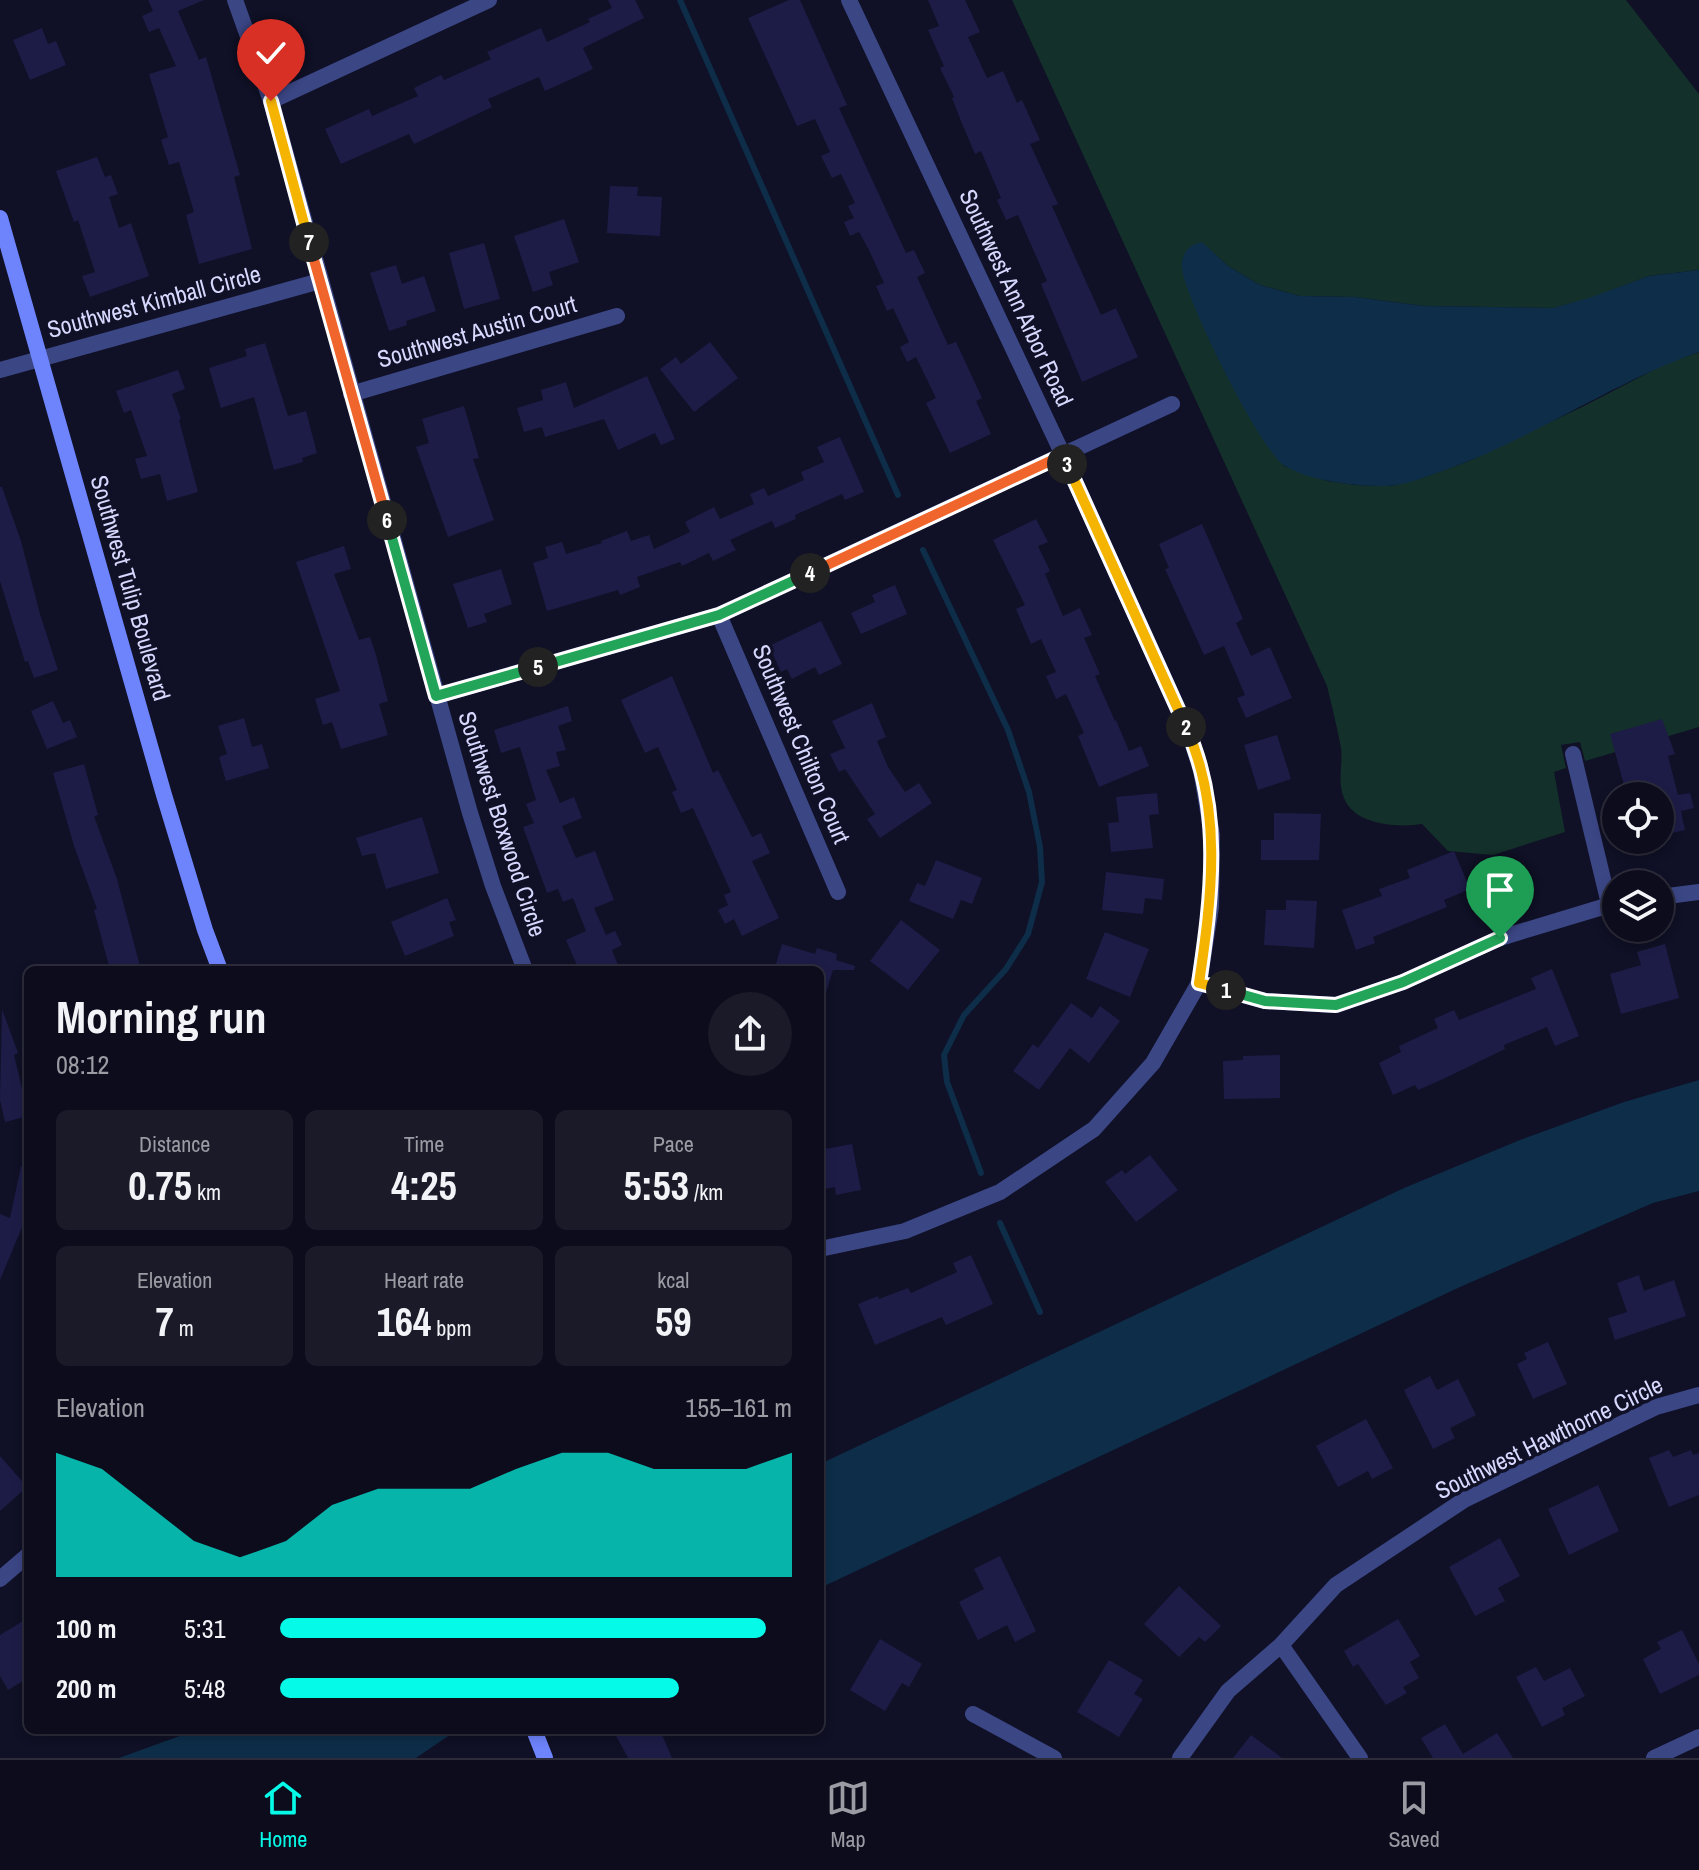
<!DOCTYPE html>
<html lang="en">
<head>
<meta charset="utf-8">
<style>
  :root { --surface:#0c0c1c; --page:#1a1a29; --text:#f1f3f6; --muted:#9a9ba3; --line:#2c2c3b; --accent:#05fbe7 }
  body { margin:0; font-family:"Archivo Narrow",sans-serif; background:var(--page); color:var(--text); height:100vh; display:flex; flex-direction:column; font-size:30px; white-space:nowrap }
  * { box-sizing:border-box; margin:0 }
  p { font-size:26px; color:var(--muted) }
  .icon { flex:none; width:44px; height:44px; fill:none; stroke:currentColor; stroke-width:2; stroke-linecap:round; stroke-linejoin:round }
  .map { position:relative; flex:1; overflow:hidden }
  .sheet { position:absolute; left:24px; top:966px; width:800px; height:768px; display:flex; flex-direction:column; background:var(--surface); border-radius:12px; box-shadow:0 4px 12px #0003,0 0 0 2px var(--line) }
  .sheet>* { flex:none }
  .buttons { position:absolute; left:1602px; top:782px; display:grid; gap:16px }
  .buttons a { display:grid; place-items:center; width:72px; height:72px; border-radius:50%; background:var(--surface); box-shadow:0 4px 12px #0003,0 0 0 2px var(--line); font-size:40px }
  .pin { position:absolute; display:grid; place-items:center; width:68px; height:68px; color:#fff; margin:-82px -34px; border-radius:50% 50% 50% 0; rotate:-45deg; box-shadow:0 0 8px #0007 }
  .pin .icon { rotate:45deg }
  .km { position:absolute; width:40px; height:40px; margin:-20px; border-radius:50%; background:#222; color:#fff; font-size:22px; line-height:40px; text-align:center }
  .round { display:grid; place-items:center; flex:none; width:84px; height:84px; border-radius:42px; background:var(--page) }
  .summary { display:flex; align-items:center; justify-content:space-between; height:136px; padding:0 32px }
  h1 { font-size:44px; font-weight:800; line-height:60px }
  .figures { display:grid; grid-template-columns:repeat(3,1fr); gap:12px; height:136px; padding:8px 32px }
  .figures div { display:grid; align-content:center; border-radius:12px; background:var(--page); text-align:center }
  .figures b { font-size:40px; font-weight:800 }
  .figures small { font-size:22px; font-weight:400 }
  .figures p { font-size:22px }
  .chart { height:224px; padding:16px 32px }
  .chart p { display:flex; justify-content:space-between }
  .chart svg { width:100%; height:144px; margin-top:8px; fill:var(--accent); opacity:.7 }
  ul { padding:0 32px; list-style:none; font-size:26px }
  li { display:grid; grid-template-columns:128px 96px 1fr; align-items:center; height:60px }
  li i { height:20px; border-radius:10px; background:var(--accent) }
  .menu { display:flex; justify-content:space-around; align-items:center; height:112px; border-top:2px solid var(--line); background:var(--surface); font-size:22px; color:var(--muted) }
  .menu a { display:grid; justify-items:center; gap:4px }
  .menu .selected { color:var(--accent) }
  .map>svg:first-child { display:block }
  .green { fill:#13302a }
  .water { fill:#0d2d48 }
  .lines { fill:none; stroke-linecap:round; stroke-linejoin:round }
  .stream { stroke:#0d2d48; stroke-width:6 }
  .building { fill:#1d1c47 }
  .street { stroke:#3b4685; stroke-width:16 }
  .secondary { stroke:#6e84fd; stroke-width:16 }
  .split-1-casing { stroke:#fff; stroke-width:16 }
  .split-2-casing { stroke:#fff; stroke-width:16 }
  .split-3-casing { stroke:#fff; stroke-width:16 }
  .split-4-casing { stroke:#fff; stroke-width:16 }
  .split-5-casing { stroke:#fff; stroke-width:16 }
  .split-6-casing { stroke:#fff; stroke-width:16 }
  .split-7-casing { stroke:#fff; stroke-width:16 }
  .split-8-casing { stroke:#fff; stroke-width:16 }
  .split-1 { stroke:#22a559; stroke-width:10 }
  .split-2 { stroke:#f5b400; stroke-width:10 }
  .split-3 { stroke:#f5b400; stroke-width:10 }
  .split-4 { stroke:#f0652b; stroke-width:10 }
  .split-5 { stroke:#22a559; stroke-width:10 }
  .split-6 { stroke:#22a559; stroke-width:10 }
  .split-7 { stroke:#f0652b; stroke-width:10 }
  .split-8 { stroke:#f5b400; stroke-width:10 }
  .labels { text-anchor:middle; stroke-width:7; stroke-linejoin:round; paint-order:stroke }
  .street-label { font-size:24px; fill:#d6d8fe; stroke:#101026 }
</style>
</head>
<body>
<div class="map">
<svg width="1699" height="1758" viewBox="0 0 1699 1758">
  <rect width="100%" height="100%" fill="#101026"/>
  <path class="green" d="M1012,0h614l73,94v176l-50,6 -60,23 -36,9 -129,-2 -69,-9 -55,-1 -40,-11 -32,-19 -27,-24 83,224 43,15 29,4 35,1 28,-7 50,-18 115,-55 81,-42 34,-12v375l-114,34 -5,-19 -19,3 5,23 -12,4 11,60 -72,23 -45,-4 -26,-27c-24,4 -68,1 -78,-26 -7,-16 -1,-33 -3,-50 -4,-21 -9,-42 -14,-62z"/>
  <path class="water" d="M1202,242l26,24 32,19 40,11 55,1 69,9 129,2 36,-10 60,-22 50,-6v82c-88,31 -166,87 -254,118 -18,6 -40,16 -59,16 -31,0 -73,-4 -101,-20 -24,-14 -101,-169 -103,-198 -1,-15 7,-23 20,-26z
    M1699,1080v111l-46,12 -193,84 -640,301v-124l584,-276 116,-48 104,-38z
    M196,1730h261l-41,28h-297z"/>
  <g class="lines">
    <path class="stream" d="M680,0l218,495
      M923,550l85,180 21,62 11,55 2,35 -14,52 -22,35 -42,46 -20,40 3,27 34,91
      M1000,1223l40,89"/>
  </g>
  <path class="building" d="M148,0h56l-26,11 21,49 7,-3 34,118 -6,2 18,72 -53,15 -13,-49 8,-3 -15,-50 -10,3 -8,-25 7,-3 -19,-63 27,-8 -17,-38 -10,4 -7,-16 11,-5z
    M608,0h27l9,18 -61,30 10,21 -48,22 -6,-14 -51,22 4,8 -78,37 -5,-10 -68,30 -16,-35 44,-20 3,7 46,-20 -4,-8 27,-13 3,5 47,-21 -4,-7 54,-24 6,14 43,-20 -2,-3 24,-11z
    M789,0h11l47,105 -8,3 67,145 8,-3 11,23 -8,4 14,31 17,37 8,-3 26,56 -6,3 15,33 -41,19 -24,-50 10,-5 -20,-41 -9,5 -7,-15 9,-5 -16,-34 -6,3 -11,-25 8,-3 -15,-33 -10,-18 -9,4 -6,-14 10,-4 -6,-12 7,-3 -14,-29 -9,4 -11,-22 9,-4 -15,-33 -18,7 -49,-108z
    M928,0h37l15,32 -12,5 19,41 16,-7 14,32 5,-3 18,40 -10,4 28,60 -6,2 49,109 15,-7 22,49 -56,25 -41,-98 6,-3 -29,-66 -12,5 -9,-20 4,-2 -20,-47 -6,3 -12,-28 -11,-28 2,-1 -14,-29 4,-2 -16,-36 11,-4z
    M42,28l6,16 8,-3 10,24 -36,15 -17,-40z
    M97,157l8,20 6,-2 7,19 -9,3 10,31 12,-5 18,53 -59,21 -8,-21 13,-4 -17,-52 -4,2 -18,-51z
    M610,186l28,1 -1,9 25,1 -2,39 -53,-3z
    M564,219l15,43 -30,10 4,13 -20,7 -19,-56z
    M484,243l16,56 -36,10 -15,-56z
    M396,265l6,19 22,-8 12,35 -30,10 1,4 -18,6 -19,-58z
    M710,342l28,36 -44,34 -34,-43 16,-12 5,7z
    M265,343l23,73 18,-5 11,42 -15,5 1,4 -29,8 -20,-73 -33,11 -12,-40 38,-12 -2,-7z
    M178,370l7,19 -13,5 9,25 -2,1 19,72 -31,9 -7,-27 -19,5 -6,-20 12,-3 -16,-46 -7,3 -8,-22z
    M647,376l28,63 -14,6 -6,-12 -37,17 -14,-31 -59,18 -3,-10 -18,5 -7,-24 26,-8 -2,-10 25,-8 8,26z
    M464,406l15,52 -6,1 21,61 -46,17 -32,-90 13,-4 -7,-24z
    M840,437l24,55 -19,8 -3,-6 -47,21 1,4 -21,9 -3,-7 -42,19 6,10 -23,11 -4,-8 -27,13 -2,-4 -43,15 3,10 -20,8 -2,-5 -71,21 -14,-48 15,-5 -3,-11 17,-5 4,12 36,-11 -1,-2 26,-10 4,10 18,-6 5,14 36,-17 -5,-10 29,-15 6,12 34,-15 -4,-10 14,-6 4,8 36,-16 -3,-8 23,-10 -7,-15z
    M0,487h2l19,54 19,73 18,56 -24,8 -6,-17 -3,1 -25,-81z
    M1036,519l12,23 -10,4 12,25 -5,3 18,42 17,-8 12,27 -8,3 16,36 -5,2 20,45 1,-1 13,31 12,-5 8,20 -50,21 -21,-51 6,-3 -18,-39 -10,5 -10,-23 10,-4 -15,-33 -10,5 -15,-35 9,-4 -32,-65z
    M1202,524l41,95 -7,4 15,33 19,-9 22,51 -46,20 -9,-20 8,-3 -21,-49 -20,9 -39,-86 4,-1 -10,-24z
    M344,546l7,23 -17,5 25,66 11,-3 6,18 12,46 -9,3 9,31 -47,14 -9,-27 -9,3 -8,-26 25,-8 -44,-129z
    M501,569l11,35 -28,10 3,8 -19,6 -15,-44z
    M895,585l12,29 -46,20 -10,-21 24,-11 -3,-7z
    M821,621l21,43 -23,11 -4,-8 -23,12 -5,-10 -6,3 -12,-26z
    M672,676l41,97 5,-3 34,67 9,-4 9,20 -18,8 27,57 -37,18 -8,-17 -9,5 -7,-14 10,-5 -4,-10 7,-3 -38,-84 -12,5 -9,-21 5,-2 -19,-43 -13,6 -24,-53z
    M53,701l10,22 7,-3 7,17 -30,12 -16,-38z
    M872,703l14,34 -9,4 11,26 17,25 14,-9 13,20 -52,35 -13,-19 8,-5 -30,-45 -6,3 -9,-18 15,-6 -13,-27z
    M568,706l4,15 -14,5 8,24 -10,2 4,14 -14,4 14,33 14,-6 8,21 -20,8 14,32 19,-7 19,49 -20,8 12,27 9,-4 7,14 -10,5 8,20h-41l-13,-30 20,-9 -13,-33 -10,4 -5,-13 -11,4 -24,-66 11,-4 -8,-19 10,-4 -16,-53 -19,6 -7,-23z
    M244,718l8,29 10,-3 7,24 -43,13 -7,-24 8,-3 -9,-28z
    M1662,719l13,35 -7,2 10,39 12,-2 4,15 -13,3 4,19 -25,6v-40h-33l-17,-62z
    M1277,735l14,44 -33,11 -14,-45z
    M84,764l14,51 -4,1 23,63 24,91h-31l-16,-60 3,-1 -23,-63 -21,-73z
    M1157,793l2,21 -10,1 4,33 -42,4 -3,-29 11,-1 -3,-25z
    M1274,813l47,1 -2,46h-58v-20h13z
    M422,817l17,56 -53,16 -11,-36 -13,3 -6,-18z
    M1454,851l16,38 -26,11 3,7 -74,30 2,6 -19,7 -14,-40 40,-14 -3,-7 31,-11 -3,-8z
    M936,860l46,18 -10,26 -11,-4 -8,19 -44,-18 8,-18 8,3z
    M1106,872l58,7 -2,21 -17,-2 -2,16 -41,-4z
    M447,898l9,22 -7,2 5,14 -49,20 -14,-34z
    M1286,900l31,1 -3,47 -50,-3 2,-35h20z
    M901,920l39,30 -32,40 -38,-29z
    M1105,932l44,17 -19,48 -44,-18z
    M782,944l33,10 2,-6 20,6 -1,6 19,6 -1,4h-21l-9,29 -4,-1v-28h-46z
    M1665,944l14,54 -58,16 -11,-40 31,-9 -4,-13z
    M1552,969l27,67 -24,10 -8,-19 -43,18 1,4 -64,31 -23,10 -3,-5 -22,10 -14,-32 22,-11 -2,-6 39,-18 -4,-9 20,-9 5,10 77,-31 -5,-11z
    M1071,1003l21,15 8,-12 20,15 -31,42 -19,-15 -31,42 -26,-19 20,-27 5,4z
    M2,1009l16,44 -4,2 14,58v3l-23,6 -5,-22z
    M1280,1055v43l-56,1 -1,-38 20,-1v-4z
    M852,1144l9,46 -25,5 -1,-8 -15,3v-40z
    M1150,1155l28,35 -42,32 -31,-40 17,-12 3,4z
    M21,1166l7,1v46l-28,67v-66l10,4z
    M971,1255l22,49 -47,21 -4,-8 -67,28 -17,-41 20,-8 1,3 29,-11 3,5 46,-21 -4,-9z
    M1639,1275l5,16 30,-11 12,36 -71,24 -7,-22 19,-6 -10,-29z
    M1548,1342l19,42 -34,15 -16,-35 10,-5 -3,-6z
    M1430,1376l7,14 21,-11 18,36 -26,13 5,10 -22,11 -29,-59z
    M1366,1419l27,49 -21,11 -4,-8 -30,16 -22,-41z
    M1669,1450l4,7 18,-7 2,5 6,-2v42l-30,12 -20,-49z
    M0,1456l27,31 -27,24z
    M1598,1485l21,46 -50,24 -21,-46z
    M1500,1538l20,38 -22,12 7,13 -30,15 -26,-49z
    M1000,1556l36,75 -21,11 -8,-17 -29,15 -19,-38 25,-13 -10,-20z
    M1179,1586l42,40 -16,16 -6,-5 -20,20 -35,-33z
    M28,1618v60l-20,12 -8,-14v-41z
    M1398,1619l22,37 -10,6 9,16 -16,9 4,6 -21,12 -28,-41 -5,3 -9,-16z
    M1682,1630l17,34v11l-39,19 -17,-35 18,-10 -4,-7z
    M880,1639l42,25 -13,23 -7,-4 -17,28 -35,-21z
    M1109,1660l34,20 -9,14 9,5 -24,38 -42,-25z
    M1536,1667l8,14 26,-13 15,28 -23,12 3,7 -23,12 -26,-50z
    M1445,1724l18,30 34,-21 16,25h-80l-12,-20z
    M613,1730h47l12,28h-44z
    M1251,1735l31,23h-49z"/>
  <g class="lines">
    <path class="street" d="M235,0l36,101 199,712 23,73 32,84
      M271,101l218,-101
      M0,370l320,-89
      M351,394l266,-78
      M719,615l119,277
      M436,696l283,-81 453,-211
      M1573,754l36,150
      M1660,897l39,-5
      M1199,983l66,18 71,4 67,-23 97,-44 116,-35
      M820,1249l85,-18 95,-39 94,-63 59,-66 46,-80 12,-76 1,-72 -11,-65 -12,-37 -126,-278 -214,-455
      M0,1579l28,-24
      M1281,1645l79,113
      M973,1714l81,44
      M1180,1758l48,-67 53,-46 55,-60 128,-85 192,-93 43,-12
      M1654,1758l45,-21"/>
    <path class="secondary" d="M0,218l164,577 41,135 15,40
      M534,1730l11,28"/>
  </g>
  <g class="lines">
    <g class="split-1-casing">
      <path id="split-1" d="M1226,990l39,11 71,4 67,-23 97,-44"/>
    </g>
    <g class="split-2-casing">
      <path id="split-2" d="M1186,727c37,82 26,169 13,256l27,7"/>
    </g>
    <g class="split-3-casing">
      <path id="split-3" d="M1067,464l119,263"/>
    </g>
    <g class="split-4-casing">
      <path id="split-4" d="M810,573l253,-118 4,9"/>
    </g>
    <g class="split-5-casing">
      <path id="split-5" d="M538,667l181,-52 91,-42"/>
    </g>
    <g class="split-6-casing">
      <path id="split-6" d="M387,520l49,176 102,-29"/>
    </g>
    <g class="split-7-casing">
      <path id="split-7" d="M309,242l78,278"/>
    </g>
    <g class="split-8-casing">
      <path id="split-8" d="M271,101l38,141"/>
    </g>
    <use href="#split-1" class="split-1"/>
    <use href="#split-2" class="split-2"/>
    <use href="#split-3" class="split-3"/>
    <use href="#split-4" class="split-4"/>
    <use href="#split-5" class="split-5"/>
    <use href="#split-6" class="split-6"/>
    <use href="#split-7" class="split-7"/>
    <use href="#split-8" class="split-8"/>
  </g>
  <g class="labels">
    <g class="street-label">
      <text transform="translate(1016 298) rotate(65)" y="8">Southwest Ann Arbor Road</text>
      <text transform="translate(154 302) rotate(-15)" y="8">Southwest Kimball Circle</text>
      <text transform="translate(477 332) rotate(-16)" y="8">Southwest Austin Court</text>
      <text transform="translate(130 588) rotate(74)" y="8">Southwest Tulip Boulevard</text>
      <text transform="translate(801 744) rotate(67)" y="8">Southwest Chilton Court</text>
      <text transform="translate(502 824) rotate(72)" y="8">Southwest Boxwood Circle</text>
      <text transform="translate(1549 1438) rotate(-26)" y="8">Southwest Hawthorne Circle</text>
    </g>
  </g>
</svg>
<div class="buttons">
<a><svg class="icon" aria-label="locate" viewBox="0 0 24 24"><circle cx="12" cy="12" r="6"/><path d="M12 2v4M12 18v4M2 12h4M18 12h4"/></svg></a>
<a><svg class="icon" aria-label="layers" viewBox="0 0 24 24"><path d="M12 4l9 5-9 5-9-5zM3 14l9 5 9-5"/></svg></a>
</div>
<div class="pin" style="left:1500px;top:938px;background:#1e9e55"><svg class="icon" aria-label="arrive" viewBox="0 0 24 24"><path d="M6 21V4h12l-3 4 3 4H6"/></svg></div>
<div class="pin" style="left:271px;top:101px;background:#d93025"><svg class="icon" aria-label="check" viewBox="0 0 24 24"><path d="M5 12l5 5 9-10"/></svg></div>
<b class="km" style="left:1226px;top:990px">1</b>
<b class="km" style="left:1186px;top:727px">2</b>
<b class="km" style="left:1067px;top:464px">3</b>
<b class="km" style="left:810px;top:573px">4</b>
<b class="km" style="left:538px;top:667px">5</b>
<b class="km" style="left:387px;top:520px">6</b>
<b class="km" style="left:309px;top:242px">7</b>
<section class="sheet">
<div class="summary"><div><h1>Morning run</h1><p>08:12</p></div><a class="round"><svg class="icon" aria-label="share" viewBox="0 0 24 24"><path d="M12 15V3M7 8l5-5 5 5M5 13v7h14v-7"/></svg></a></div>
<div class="figures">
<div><p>Distance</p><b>0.75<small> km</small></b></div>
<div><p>Time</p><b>4:25</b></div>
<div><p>Pace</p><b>5:53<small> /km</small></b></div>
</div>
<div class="figures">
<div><p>Elevation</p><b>7<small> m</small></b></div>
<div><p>Heart rate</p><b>164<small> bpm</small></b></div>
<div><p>kcal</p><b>59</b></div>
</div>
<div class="chart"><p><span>Elevation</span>155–161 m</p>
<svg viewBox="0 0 160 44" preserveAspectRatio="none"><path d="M0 44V6L10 11L20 22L30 33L40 38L50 33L60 22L70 17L80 17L90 17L100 11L110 6L120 6L130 11L140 11L150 11L160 6V44z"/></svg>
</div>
<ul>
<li><b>100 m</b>5:31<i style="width:95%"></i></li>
<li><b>200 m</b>5:48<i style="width:78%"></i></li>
</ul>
</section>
</div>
<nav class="menu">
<a class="selected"><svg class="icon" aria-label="home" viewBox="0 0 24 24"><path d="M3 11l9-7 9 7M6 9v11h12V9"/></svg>Home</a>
<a><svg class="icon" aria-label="map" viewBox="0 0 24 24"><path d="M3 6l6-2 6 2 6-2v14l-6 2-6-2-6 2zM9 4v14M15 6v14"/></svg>Map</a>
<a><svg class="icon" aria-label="saved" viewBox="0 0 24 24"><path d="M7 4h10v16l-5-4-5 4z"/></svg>Saved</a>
</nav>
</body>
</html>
